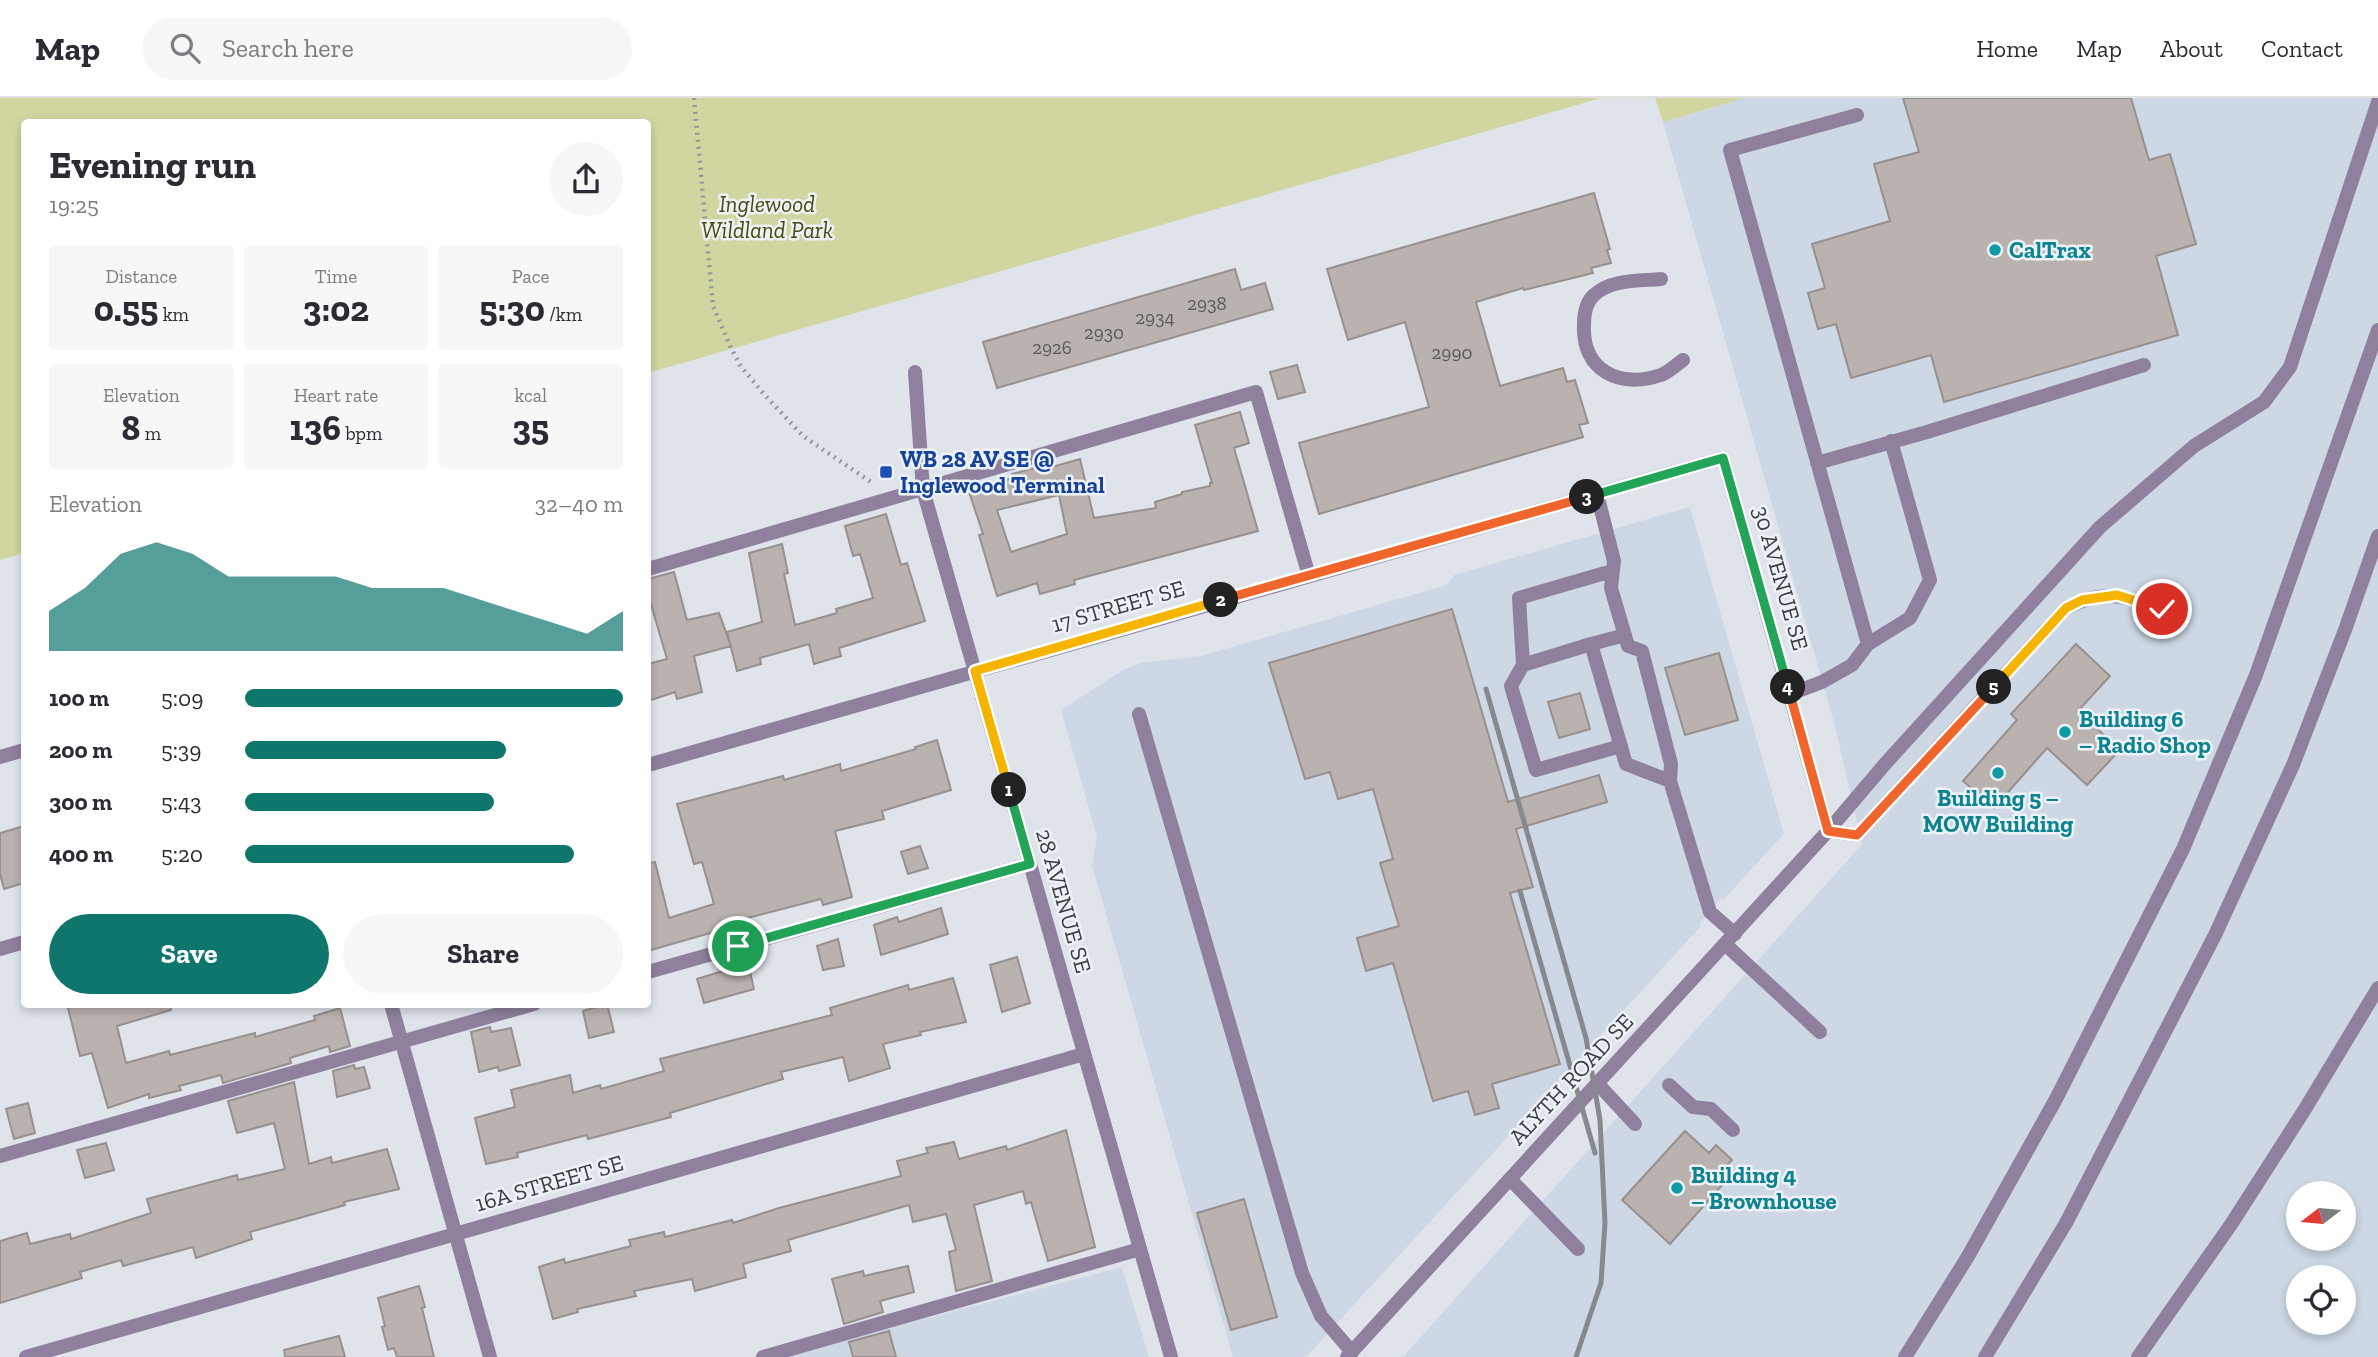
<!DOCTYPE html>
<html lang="en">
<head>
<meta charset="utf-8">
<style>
  :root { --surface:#fff; --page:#f7f7f7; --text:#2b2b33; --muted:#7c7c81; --line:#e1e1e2; --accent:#0f766e }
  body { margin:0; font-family:"Zilla Slab",serif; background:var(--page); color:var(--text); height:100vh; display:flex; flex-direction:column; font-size:26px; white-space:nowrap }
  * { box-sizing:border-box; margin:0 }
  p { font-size:23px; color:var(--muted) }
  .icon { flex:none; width:38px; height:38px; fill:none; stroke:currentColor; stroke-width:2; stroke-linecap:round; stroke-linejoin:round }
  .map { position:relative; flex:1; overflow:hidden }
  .panel { position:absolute; left:21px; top:21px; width:630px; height:889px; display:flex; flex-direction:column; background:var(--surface); border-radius:7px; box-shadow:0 4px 10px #0003 }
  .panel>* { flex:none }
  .needle { width:46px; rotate:254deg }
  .controls { position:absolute; left:2286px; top:1083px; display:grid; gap:14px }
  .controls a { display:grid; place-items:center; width:70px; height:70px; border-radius:50%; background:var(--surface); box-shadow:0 4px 10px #0003; font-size:35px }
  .pin { position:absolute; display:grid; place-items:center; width:60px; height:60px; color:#fff; margin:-30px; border:4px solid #fff; border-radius:50%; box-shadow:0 2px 7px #0007 }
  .km { position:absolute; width:35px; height:35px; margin:-18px; border-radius:50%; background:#222; color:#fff; font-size:19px; line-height:35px; text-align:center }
  .round { display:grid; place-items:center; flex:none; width:74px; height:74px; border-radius:37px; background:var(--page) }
  .summary { display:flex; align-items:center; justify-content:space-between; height:119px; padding:0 28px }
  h1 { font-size:38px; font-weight:700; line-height:52px }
  .stats { display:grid; grid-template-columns:repeat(3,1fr); gap:10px; height:119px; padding:7px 28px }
  .stats div { display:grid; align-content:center; border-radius:7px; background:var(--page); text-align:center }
  .stats b { font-size:35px; font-weight:700 }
  .stats small { font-size:19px; font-weight:400 }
  .stats p { font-size:19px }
  .chart { height:196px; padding:14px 28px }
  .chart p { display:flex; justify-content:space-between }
  .chart svg { width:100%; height:126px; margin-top:7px; fill:var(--accent); opacity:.7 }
  .cta { display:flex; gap:14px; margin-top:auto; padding:14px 28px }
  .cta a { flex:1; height:80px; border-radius:42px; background:var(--accent); color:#fff; font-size:28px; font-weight:700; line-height:80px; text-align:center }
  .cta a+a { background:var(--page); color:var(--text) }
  ul { padding:0 28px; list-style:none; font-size:23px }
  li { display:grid; grid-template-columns:112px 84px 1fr; align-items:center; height:52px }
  li i { height:18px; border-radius:9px; background:var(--accent) }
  header { display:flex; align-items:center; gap:42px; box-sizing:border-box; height:98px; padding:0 35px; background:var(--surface); border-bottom:2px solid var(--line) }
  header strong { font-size:33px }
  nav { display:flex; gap:38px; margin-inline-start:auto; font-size:24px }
  .search { width:490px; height:63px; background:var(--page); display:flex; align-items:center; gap:18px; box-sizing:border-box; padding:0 24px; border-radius:38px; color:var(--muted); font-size:26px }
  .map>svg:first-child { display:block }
  .built { fill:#cdd8e4; fill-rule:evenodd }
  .green { fill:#d1d5a0 }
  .building { fill:#bab2af; stroke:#98908e; stroke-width:2; fill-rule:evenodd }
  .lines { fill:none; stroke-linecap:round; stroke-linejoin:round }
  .path { stroke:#94989d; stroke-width:4.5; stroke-dasharray:2 5; stroke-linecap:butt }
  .service { stroke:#8f819e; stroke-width:14 }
  .minor { stroke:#8f819e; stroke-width:14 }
  .rail { stroke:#86898e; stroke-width:5 }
  .split-1-casing { stroke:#fff; stroke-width:14 }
  .split-2-casing { stroke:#fff; stroke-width:14 }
  .split-3-casing { stroke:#fff; stroke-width:14 }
  .split-4-casing { stroke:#fff; stroke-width:14 }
  .split-5-casing { stroke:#fff; stroke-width:14 }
  .split-6-casing { stroke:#fff; stroke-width:14 }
  .split-1 { stroke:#22a559; stroke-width:9 }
  .split-2 { stroke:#f5b400; stroke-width:9 }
  .split-3 { stroke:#f0652b; stroke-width:9 }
  .split-4 { stroke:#22a559; stroke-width:9 }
  .split-5 { stroke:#f0652b; stroke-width:9 }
  .split-6 { stroke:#f5b400; stroke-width:9 }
  .culture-dot { fill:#0f9aa8; stroke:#ecf2f8; stroke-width:2.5 }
  .transit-dot { fill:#1a4fb4; stroke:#ecf2f8; stroke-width:2.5 }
  .labels { text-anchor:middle; stroke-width:5; stroke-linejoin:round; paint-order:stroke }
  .number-label { font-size:19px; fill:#5a5a5b }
  .park-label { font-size:23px; font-style:italic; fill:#474a0a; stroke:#ecf2f8 }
  .culture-label { font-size:23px; font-weight:bold; fill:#0d838f; stroke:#ecf2f8; text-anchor:start }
  .transit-label { font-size:23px; font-weight:bold; fill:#164399; stroke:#ecf2f8; text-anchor:start }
  .street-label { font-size:23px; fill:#3a3c3f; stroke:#ecf2f8 }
</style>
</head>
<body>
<header>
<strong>Map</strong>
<div class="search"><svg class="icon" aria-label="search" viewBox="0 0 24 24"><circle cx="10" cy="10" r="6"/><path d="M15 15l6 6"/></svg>Search here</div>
<nav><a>Home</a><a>Map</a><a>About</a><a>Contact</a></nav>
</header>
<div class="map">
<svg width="2378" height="1259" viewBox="0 0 2378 1259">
  <rect width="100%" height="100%" fill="#dfe4eb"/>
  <path class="built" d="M1744,0h634v1259h-975l459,-513 -27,-118 -172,-604zM2298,1096h45v45h-45zM2298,1180h45v45h-45z
    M1690,409l94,327 -61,66 -2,-1 -22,25 2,2 -395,431h-73l-141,-492 5,-28 -36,-127 62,-40 18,-7 60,-7 246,-71 7,-10z
    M1122,1169l27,90h-369z"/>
  <path class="green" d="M0,0h1601l-953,275v-251h-624v431l-24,7z
    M1655,0h89l-81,24z"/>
  <path class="building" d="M1903,0h228l18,62 21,-6 26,90 -40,12 22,79 -234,67 -13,-47 -80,23 -15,-54 -18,5 -10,-36 17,-5 -13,-44 78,-23 -16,-57 45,-12z
    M1594,95l16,56 -3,1 4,13 -20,5 2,5 -69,17 -1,-2 -47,14 24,84 63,-18 4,14 8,-2 13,43 -9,2 4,12 -264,77 -20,-71 130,-36 -24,-85 -57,18 -21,-71z
    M1235,171l6,21 24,-7 8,26 -276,79 -14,-46z
    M1297,267l8,27 -27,7 -8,-27z
    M1240,314l9,31 -15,5 24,83 -184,49 1,4 -35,10 -3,-11 -40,13 -18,-61 4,-1 -15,-45 45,-11 -1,-4 26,-7v4l42,-12 14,59 62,-10 -1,-6 27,-8v-2l28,-6v-3h2l-17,-58zM1059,397l8,39 -56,18 -14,-42z
    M886,416l15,51 6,-2 18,58 -86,27 2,8 -27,8 -5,-20 -49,14 1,6 -24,7 -10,-39 35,-10 -13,-69 33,-9 6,29 -4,1 11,51 42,-12 -1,-4 37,-11 -13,-44 -7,2 -8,-30z
    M674,474l13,48 32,-7 12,33 -37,10 8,36 -25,7 -2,-7 -27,9v-37l19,-5 -19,-65v-15z
    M1452,511l56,193 91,-27 8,27 -91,27 17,58 -23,6 50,171 -68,20 7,24 -24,7 -7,-24 -35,10 -40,-138 -27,8 -9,-33 42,-12 -19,-63 13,-4 -20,-70 -35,10 -8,-27 -25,7 -36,-116z
    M2076,546l34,32 -32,35 42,39 -33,35 -40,-37 -53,60 -31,-27 54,-61 -6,-6z
    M1719,555l19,67 -53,15 -20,-67z
    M1580,595l10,36 -31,9 -11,-36z
    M937,642l14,50 -69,21 2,8 -49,12 17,66 -29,8 -2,-6 -81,21 1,4 -93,27v-88l7,-1 14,56 45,-14 -12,-42 -8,2 -17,-60 106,-28 1,4 56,-16 1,7 75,-22 -1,-2z
    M24,728v57l-20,6 -4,-15v-41z
    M920,748l8,22 -20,6 -7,-22z
    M941,810l7,26 -67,21 -7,-30 23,-8 2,5z
    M838,841l6,27 -21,4 -6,-24z
    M1017,859l13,46 -28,9 -12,-47z
    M748,865l6,26 -50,14 -7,-24z
    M953,880l13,44 -46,10 1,3 -38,9 7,24 -41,13 -6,-24 -62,15 2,7 -113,34 1,4 -83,22 -1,-4 -70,18 1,4 -32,7 -11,-46 40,-11 -4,-17 59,-15 3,18 27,-8 1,4 63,-18 -4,-12 172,-44 -2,-7 78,-23 1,5z
    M67,906h103l1,6 -54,16 9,37 43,-12 1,4 85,-22v4l60,-17 -1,-4 26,-8 10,38 -20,6 -1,-6 -39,12 1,5 -68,20 -2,-8 -42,11 2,4 -32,8v-4l-41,14 -16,-55 -12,3z
    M607,906l7,28 -25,6 -6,-27z
    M490,929l1,5 20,-4 9,37 -21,6 -1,-4 -19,5 -8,-40z
    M354,967l1,4 9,-2 6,21 -33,9 -4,-26z
    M294,984l15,82 22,-7 1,6 55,-14 12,40 -55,13 1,3 -95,27 2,7 -56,19 -3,-11 -70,19 -2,-6 -41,12 2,6 -82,25v-62l27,-8 3,11 40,-10 1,5 80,-26 -4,-14 90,-24 1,5 47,-11 -11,-46 -37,10 -9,-32z
    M28,1005l7,30 -21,6 -8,-30z
    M1066,1032l29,117 -47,14 -17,-59 -5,2 -3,-13 -49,14 18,76 -36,10 -7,-39 7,-2 -10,-36 -33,8 -4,-17 -121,35 3,11 -48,13 3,13 -51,14 -3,-12 -58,12 2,5 -59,13 1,3 -25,7 -14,-52 25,-8 1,4 66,-17 -2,-6 35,-8 1,5 67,-17 1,3 46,-15 122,-32 -4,-15 31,-8 -2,-5 28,-6 5,17 47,-13 1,4z
    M1685,1033l24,22 7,-8 16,15 -8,8 7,7 -61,69 -48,-44z
    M106,1045l8,27 -29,8 -8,-28z
    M1244,1101l33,118 -46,13 -34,-117z
    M908,1168l6,26 -34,9 3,11 -39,12 -12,-45 31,-8 1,5z
    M419,1188l6,21 -3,1 12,49h-37l-3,-9 -6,2 -6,-23 3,-1 -7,-28z
    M889,1233l7,26h-43l-4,-15z
    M339,1238l6,21h-60l-1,-7z"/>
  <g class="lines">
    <path class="path" d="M694,0l19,208 18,42 9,17 22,27 41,44 71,48"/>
    <path class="service" d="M1661,181c-21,2 -50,0 -67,16 -8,7 -10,20 -10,30 -2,46 36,64 77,50 8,-3 15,-10 22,-15
      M1817,365l110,-31 217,-67
      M1597,396l17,67 -3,27 17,58 14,5 29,113 -1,17 40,131 25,22
      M648,471l608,-177 53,184
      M1625,537l-34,9 35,120 44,17
      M1591,546l-68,21 -12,21 25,84 85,-24
      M1868,546l42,-26 20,-38 -39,-139
      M1523,567l-4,-67 93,-27
      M1790,596l32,-12 30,-17 16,-21 -138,-494 127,-35
      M1139,616l163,559 19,43 31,36
      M0,659l24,-7
      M1828,733l57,-67 215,-237 94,-81 70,-44 26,-35 88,-265
      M1828,733l29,4 209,-227c40,-20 55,-12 96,1
      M1725,846l95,88
      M648,874l382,-108
      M1598,986l37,40
      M1669,987l24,22 18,2 22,21
      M0,1058l534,-152
      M1510,1081l68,70
      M763,1259l377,-108
      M1905,1259l62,-99 89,-159 127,-250 73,-174 122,-345
      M1985,1259l81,-134 149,-288 78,-170 52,-135 33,-94
      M2138,1259l94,-134 73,-114 73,-121"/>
    <path class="minor" d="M915,274l8,118 248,867
      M648,667l1075,-307 105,373 -481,526
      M0,851l24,-7
      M391,906l99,353
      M26,1259l1058,-303"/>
    <path class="rail" d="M1486,591l100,349 14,82 5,103 -4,60 -25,74
      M1520,793l75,262"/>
  </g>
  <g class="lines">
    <g class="split-1-casing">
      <path id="split-1" d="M738,848l292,-82 -21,-74"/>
    </g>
    <g class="split-2-casing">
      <path id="split-2" d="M1009,692l-34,-119 246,-71"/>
    </g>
    <g class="split-3-casing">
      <path id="split-3" d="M1221,502l366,-103"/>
    </g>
    <g class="split-4-casing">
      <path id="split-4" d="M1587,399l136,-39 65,229"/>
    </g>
    <g class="split-5-casing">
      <path id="split-5" d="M1788,589l40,144 29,4 137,-148"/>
    </g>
    <g class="split-6-casing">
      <path id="split-6" d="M1994,589l72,-79 16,-8 35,-5 45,14"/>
    </g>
    <use href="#split-1" class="split-1"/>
    <use href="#split-2" class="split-2"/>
    <use href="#split-3" class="split-3"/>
    <use href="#split-4" class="split-4"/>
    <use href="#split-5" class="split-5"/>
    <use href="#split-6" class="split-6"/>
  </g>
  <g class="culture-dot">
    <circle cx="1995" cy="152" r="7"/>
    <circle cx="2065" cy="634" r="7"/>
    <circle cx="1998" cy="675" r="7"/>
    <circle cx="1677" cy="1090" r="7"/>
  </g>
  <rect class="transit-dot" x="879" y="367" width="14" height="14" rx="3.5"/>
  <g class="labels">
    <g class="number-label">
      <text x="1207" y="212">2938</text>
      <text x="1155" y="226">2934</text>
      <text x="1104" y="241">2930</text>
      <text x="1052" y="256">2926</text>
      <text x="1452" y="261">2990</text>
    </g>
    <g class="park-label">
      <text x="767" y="114">Inglewood<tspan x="767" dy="26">Wildland Park</tspan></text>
    </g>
    <g class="culture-label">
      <text x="2009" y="160">CalTrax</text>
      <text x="2079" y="629">Building 6<tspan x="2079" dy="26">– Radio Shop</tspan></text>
      <text x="1998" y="708" text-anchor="middle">Building 5 –<tspan x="1998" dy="26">MOW Building</tspan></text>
      <text x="1691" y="1085">Building 4<tspan x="1691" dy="26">– Brownhouse</tspan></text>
    </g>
    <g class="transit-label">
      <text x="900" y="369">WB 28 AV SE @<tspan x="900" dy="26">Inglewood Terminal</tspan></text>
    </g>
    <g class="street-label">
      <text transform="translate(1781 480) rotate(74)" y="8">30 AVENUE SE</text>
      <text transform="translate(1118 508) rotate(-16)" y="8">17 STREET SE</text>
      <text transform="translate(1064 803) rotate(74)" y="8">28 AVENUE SE</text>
      <text transform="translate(1571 981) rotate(-47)" y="8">ALYTH ROAD SE</text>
      <text transform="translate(549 1085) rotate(-16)" y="8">16A STREET SE</text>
    </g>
  </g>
</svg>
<div class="controls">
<a><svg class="needle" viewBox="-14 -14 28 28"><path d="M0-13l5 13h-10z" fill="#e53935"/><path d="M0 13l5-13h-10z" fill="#7c7c81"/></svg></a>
<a><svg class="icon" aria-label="locate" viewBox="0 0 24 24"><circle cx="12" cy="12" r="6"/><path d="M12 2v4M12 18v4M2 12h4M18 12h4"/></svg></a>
</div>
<div class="pin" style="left:738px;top:848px;background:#1e9e55"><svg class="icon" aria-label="arrive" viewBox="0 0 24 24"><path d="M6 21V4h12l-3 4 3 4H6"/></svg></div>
<div class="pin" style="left:2162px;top:511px;background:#d93025"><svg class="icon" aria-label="check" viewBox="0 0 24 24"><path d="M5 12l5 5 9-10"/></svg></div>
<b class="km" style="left:1009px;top:692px">1</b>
<b class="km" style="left:1221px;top:502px">2</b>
<b class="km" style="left:1587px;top:399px">3</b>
<b class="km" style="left:1788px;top:589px">4</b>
<b class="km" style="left:1994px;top:589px">5</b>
<section class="panel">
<div class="summary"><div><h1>Evening run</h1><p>19:25</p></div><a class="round"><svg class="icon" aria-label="share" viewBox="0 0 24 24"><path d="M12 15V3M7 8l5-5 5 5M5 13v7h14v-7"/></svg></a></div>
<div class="stats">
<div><p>Distance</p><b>0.55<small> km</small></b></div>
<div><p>Time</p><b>3:02</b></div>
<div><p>Pace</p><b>5:30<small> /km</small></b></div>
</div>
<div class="stats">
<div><p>Elevation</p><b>8<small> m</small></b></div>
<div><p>Heart rate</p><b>136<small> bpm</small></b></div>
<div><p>kcal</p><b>35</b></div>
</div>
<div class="chart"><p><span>Elevation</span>32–40 m</p>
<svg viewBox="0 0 160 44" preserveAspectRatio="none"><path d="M0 44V30L10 22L20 10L30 6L40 10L50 18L60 18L70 18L80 18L90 22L100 22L110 22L120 26L130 30L140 34L150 38L160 30V44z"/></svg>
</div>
<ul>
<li><b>100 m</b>5:09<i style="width:100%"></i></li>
<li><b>200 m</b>5:39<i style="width:69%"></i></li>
<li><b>300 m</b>5:43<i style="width:66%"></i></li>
<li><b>400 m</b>5:20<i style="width:87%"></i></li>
</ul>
<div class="cta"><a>Save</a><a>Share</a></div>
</section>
</div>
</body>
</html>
